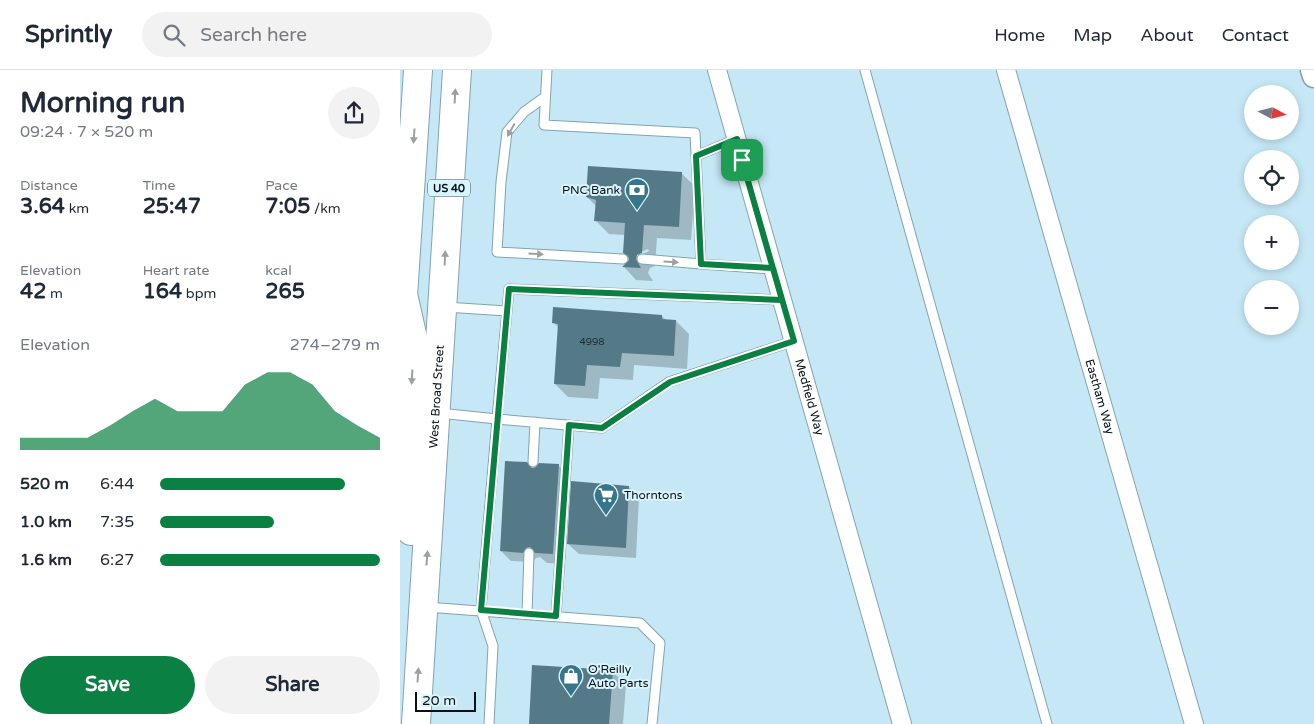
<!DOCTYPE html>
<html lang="en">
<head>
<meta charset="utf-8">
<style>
  :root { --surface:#fff; --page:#f2f2f3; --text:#1f2937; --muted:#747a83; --line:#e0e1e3; --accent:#0b8043 }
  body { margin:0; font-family:"Varela Round",sans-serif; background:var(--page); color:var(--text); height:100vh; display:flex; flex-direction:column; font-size:19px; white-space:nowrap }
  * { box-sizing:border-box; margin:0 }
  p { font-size:16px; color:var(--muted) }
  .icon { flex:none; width:28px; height:28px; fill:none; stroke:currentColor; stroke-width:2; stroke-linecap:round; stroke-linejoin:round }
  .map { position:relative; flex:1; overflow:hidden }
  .details { display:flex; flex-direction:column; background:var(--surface); width:400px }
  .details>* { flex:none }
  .needle { width:32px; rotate:97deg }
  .tools { position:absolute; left:844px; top:15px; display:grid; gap:10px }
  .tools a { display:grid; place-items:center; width:55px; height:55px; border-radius:50%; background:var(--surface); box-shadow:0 2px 8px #0003; font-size:25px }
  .scale { position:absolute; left:15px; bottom:12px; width:61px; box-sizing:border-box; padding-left:5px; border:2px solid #061217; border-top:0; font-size:14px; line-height:18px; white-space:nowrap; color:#061217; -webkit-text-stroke:4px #d9f4ff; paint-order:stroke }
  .pin { position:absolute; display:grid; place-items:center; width:42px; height:42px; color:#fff; margin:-21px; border-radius:10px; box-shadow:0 2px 8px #0006 }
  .round { display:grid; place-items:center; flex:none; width:52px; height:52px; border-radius:26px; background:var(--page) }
  .overview { display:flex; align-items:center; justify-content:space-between; height:85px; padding:0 20px }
  h1 { font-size:28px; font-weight:800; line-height:38px }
  .stats { display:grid; grid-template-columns:repeat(3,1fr); gap:8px; height:85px; padding:5px 20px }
  .stats div { display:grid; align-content:center }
  .stats b { font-size:21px; font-weight:800 }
  .stats small { font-size:14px; font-weight:400 }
  .stats p { font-size:14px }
  .chart { height:140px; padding:10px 20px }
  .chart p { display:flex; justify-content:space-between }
  .chart svg { width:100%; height:90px; margin-top:5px; fill:var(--accent); opacity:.7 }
  .button { display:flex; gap:10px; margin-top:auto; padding:10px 20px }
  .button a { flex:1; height:58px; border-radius:30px; background:var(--accent); color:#fff; font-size:20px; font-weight:800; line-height:58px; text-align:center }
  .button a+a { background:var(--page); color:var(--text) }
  ul { padding:0 20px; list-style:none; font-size:16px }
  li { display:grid; grid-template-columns:80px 60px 1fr; align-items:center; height:38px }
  li i { height:12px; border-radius:6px; background:var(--accent) }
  header { display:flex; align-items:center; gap:30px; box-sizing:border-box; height:70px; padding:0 25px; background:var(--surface); border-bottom:1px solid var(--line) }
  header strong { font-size:24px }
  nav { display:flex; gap:28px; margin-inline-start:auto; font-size:18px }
  .search { width:350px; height:45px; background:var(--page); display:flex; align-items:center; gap:12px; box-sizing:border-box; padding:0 18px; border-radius:28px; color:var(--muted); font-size:19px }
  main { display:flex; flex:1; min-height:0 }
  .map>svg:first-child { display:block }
  .shadow { fill:#0003; fill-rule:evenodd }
  .building { fill:#547a88 }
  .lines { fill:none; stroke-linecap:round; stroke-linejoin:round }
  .service-casing { stroke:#82a3af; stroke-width:11 }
  .minor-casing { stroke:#82a3af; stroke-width:20 }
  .tertiary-casing { stroke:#82a3af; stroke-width:25 }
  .primary-casing { stroke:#82a3af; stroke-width:30 }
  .service { stroke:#fff; stroke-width:9 }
  .minor { stroke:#fff; stroke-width:18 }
  .tertiary { stroke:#fff; stroke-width:22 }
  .primary { stroke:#fff; stroke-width:28 }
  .oneway { fill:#9ba0a2 }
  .route-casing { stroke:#fff; stroke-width:10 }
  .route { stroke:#0b8043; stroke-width:6 }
  .labels { text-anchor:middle; stroke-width:4; stroke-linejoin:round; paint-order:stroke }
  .number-label { font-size:10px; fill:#1a2c33 }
  .shield { fill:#d9f4ff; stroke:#45565d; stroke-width:1 }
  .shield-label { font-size:11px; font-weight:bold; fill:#061217 }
  .poi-label { font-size:12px; fill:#061217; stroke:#d9f4ff; text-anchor:start }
  .street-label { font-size:12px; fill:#061217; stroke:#d9f4ff }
</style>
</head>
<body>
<header>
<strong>Sprintly</strong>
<div class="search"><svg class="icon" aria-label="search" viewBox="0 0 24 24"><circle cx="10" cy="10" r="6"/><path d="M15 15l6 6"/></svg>Search here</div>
<nav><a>Home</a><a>Map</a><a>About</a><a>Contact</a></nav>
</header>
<main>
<section class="details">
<div class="overview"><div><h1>Morning run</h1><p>09:24 · 7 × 520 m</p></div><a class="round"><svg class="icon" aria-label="share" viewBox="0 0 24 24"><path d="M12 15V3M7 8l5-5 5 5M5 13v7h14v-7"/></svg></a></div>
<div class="stats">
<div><p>Distance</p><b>3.64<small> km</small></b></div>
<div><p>Time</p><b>25:47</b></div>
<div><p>Pace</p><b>7:05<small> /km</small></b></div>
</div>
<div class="stats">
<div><p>Elevation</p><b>42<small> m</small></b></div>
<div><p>Heart rate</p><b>164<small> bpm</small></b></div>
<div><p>kcal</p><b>265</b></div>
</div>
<div class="chart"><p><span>Elevation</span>274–279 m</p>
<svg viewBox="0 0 160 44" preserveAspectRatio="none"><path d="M0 44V38L10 38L20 38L30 38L40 32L50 25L60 19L70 25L80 25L90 25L100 12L110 6L120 6L130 12L140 25L150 32L160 38V44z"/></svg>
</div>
<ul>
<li><b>520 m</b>6:44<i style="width:84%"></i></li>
<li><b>1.0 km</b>7:35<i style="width:52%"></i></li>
<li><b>1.6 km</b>6:27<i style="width:100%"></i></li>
</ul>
<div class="button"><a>Save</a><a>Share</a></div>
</section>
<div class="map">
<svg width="914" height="654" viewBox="0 0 914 654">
  <rect width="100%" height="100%" fill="#c6e8f6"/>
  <path class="shadow" d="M281,103l14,13 -4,54 -34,-2 -2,28 -5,2 -2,5 5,8 -17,-1 -12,-13 7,-7 -7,-8 1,-17 -16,-1 -13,-13v-15l-9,-9zM248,179l1,2 -13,6v-3z
    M262,246l4,4 10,1 13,13 -2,35 -53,-4 -1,15 -33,-2 -2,21 -30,-2 -13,-13 4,-56 -5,-5z
    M158,395l10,10 -5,89 -16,-1 -7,-6 -4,1 -3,4 -22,-1 -10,-10 31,-82z
    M229,417l10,10 -3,61 -57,-4 -11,-10z
    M213,602l13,13 -3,39h-93z"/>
  <path class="building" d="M188,96l94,6 -3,55 -35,-2 -2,28 -5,2 -1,4 5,9 -19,-1 7,-7 -1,-4 -5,-3 2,-30 -31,-2 2,-21 -10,-3z
    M153,237l109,8v4l14,1 -2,36 -52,-3 -2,14 -33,-2 -2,21 -31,-2 4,-60 -6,-1z
    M105,391l22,1 5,6 4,-1 3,-4 20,1 -6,90 -18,-1 -5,-6 -4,1 -3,5 -23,-2z
    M171,411l58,5 -3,62 -59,-4z
    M132,595l81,5 -4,54h-80z"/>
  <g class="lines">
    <g class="service-casing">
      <path id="service" d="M147,0l-3,55 151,8 6,131 72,5
        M465,0l182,654
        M145,27l-21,15 -17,20 -6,50 -4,70 126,7
        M296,86l41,-17
        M242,189l59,5
        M45,237l62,4
        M39,343l58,6 12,-130 273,11
        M133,392l2,-40
        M26,537l214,16 20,20 -8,81
        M127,544l2,-61
        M156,546l13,-191
        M89,654l4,-78 -12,-36 16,-191 105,9 67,-46 125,-41"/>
    </g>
    <g class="minor-casing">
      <g id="minor">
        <path id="s1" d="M317,0l185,654"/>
        <path id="s2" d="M606,0l188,654"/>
      </g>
    </g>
    <g class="tertiary-casing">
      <path id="tertiary" d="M912,0l2,6"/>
    </g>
    <g class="primary-casing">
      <g id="primary">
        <path d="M3,224l11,49 -6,97 4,61 -1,30"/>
        <path d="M2,241l16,-241"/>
        <path id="s3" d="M16,654l41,-654"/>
      </g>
    </g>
    <use href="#service" class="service"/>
    <use href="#minor" class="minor"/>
    <use href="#tertiary" class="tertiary"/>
    <use href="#primary" class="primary"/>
  </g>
  <defs><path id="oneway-solid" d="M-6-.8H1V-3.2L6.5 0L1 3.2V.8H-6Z" transform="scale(1.25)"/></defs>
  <g class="oneway">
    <use href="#oneway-solid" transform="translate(55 26) rotate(-87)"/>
    <use href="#oneway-solid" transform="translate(111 60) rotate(119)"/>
    <use href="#oneway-solid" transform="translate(14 66) rotate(94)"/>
    <use href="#oneway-solid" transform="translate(136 184) rotate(3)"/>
    <use href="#oneway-solid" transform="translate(45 188) rotate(-87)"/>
    <use href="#oneway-solid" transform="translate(271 192) rotate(4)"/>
    <use href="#oneway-solid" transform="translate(12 307) rotate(93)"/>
    <use href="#oneway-solid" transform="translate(27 488) rotate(-86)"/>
    <use href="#oneway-solid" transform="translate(18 605) rotate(-86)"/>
  </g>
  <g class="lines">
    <g class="route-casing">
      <path id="route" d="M342,90l40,140 -273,-11 -28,321 75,6 13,-191 33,3 68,-46 124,-41 -21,-73 -72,-4 -5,-108 41,-17 5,21"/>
    </g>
    <use href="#route" class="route"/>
  </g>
  <defs>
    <g id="bank-pin" transform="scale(1.25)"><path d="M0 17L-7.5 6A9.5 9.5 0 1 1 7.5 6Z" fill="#36758a" stroke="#d9f4ff"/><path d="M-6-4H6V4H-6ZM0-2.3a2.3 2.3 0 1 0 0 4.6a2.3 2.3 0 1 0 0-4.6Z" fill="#fff"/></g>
    <g id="supermarket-pin" transform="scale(1.25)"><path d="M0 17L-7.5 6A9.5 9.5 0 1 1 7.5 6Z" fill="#36758a" stroke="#d9f4ff"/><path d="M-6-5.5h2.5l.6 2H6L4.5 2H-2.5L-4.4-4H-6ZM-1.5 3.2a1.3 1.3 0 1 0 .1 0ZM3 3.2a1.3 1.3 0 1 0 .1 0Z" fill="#fff"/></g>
    <g id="shop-pin" transform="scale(1.25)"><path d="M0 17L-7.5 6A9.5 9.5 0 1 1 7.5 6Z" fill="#36758a" stroke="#d9f4ff"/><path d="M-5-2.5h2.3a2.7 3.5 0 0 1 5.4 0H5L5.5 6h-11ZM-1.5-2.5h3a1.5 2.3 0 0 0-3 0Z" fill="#fff"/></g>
  </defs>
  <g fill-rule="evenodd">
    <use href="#bank-pin" x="237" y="120"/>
    <use href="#supermarket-pin" x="206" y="425"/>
    <use href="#shop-pin" x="171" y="606"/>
  </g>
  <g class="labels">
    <g class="number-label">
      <text x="192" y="275">4998</text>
    </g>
    <rect class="shield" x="28" y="109.5" width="42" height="17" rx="4"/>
    <g class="shield-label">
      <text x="49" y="122">US 40</text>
    </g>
    <g class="poi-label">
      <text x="220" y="124" text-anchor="end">PNC Bank</text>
      <text x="224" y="429">Thorntons</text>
      <text x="188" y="603">O'Reilly<tspan x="188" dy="14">Auto Parts</tspan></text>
    </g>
    <g class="street-label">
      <text dy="4" stroke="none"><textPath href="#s3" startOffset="328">West Broad Street</textPath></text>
      <text dy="4" stroke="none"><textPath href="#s1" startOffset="340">Medfield Way</textPath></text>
      <text dy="4" stroke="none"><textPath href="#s2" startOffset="340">Eastham Way</textPath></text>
    </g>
  </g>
</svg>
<div class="tools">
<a><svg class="needle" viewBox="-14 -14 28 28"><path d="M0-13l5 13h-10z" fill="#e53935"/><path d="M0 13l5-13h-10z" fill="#747a83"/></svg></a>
<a><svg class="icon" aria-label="locate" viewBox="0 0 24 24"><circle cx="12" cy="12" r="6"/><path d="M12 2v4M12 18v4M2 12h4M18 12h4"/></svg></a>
<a>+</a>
<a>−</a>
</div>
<div class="scale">20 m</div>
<div class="pin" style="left:342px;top:90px;background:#1e9e55"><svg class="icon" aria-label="arrive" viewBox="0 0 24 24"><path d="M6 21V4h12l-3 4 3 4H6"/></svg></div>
</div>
</main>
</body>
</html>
